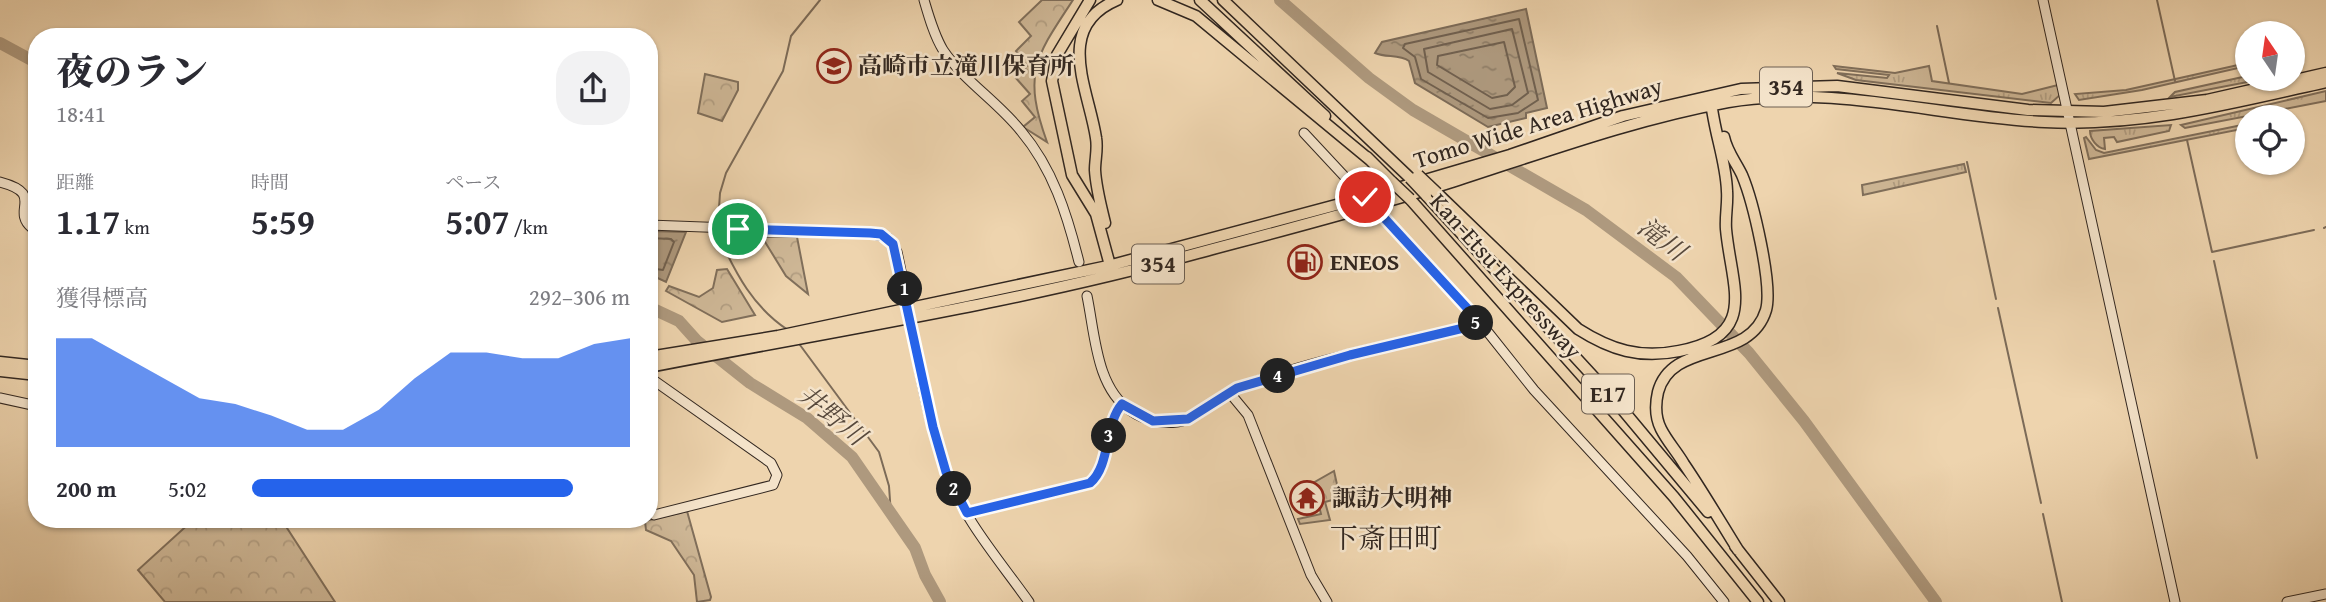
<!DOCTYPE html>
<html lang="ja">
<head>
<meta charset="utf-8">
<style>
  :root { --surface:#fff; --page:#f2f2f3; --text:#2b2b33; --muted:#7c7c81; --accent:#2563eb }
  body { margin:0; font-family:"Gentium Book Plus","Noto Serif JP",serif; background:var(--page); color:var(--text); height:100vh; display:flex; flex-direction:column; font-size:26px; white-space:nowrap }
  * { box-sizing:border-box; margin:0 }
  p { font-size:23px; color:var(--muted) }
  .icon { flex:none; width:38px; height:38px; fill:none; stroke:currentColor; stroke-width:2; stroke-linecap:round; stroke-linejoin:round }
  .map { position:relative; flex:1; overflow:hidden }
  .details { position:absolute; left:28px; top:28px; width:630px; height:500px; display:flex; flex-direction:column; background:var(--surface); border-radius:28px; box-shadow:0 2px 5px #0004 }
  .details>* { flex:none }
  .needle { width:46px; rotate:347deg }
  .fabs { position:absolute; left:2235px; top:21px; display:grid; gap:14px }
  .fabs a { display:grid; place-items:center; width:70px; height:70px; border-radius:50%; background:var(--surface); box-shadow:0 2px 5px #0004; font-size:35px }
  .pin { position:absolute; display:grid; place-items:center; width:60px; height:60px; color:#fff; margin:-30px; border:4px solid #fff; border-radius:50%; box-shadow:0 2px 7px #0007 }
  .km { position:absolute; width:35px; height:35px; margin:-18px; border-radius:50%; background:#222; color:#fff; font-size:19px; line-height:35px; text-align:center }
  .round { display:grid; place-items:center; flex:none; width:74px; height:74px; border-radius:28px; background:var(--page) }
  .overview { display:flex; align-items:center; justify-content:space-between; height:119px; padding:0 28px }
  h1 { font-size:38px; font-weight:800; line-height:52px }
  .figures { display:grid; grid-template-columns:repeat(3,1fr); gap:10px; height:119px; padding:7px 28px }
  .figures div { display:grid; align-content:center }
  .figures b { font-size:35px; font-weight:800 }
  .figures small { font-size:19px; font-weight:400 }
  .figures p { font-size:19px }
  .chart { height:196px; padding:14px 28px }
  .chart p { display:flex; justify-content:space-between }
  .chart svg { width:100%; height:126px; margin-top:7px; fill:var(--accent); opacity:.7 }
  ul { padding:0 28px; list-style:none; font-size:23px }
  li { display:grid; grid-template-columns:112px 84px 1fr; align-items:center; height:52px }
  li i { height:18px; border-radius:9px; background:var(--accent) }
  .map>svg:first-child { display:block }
  .grass { fill:url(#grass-tufts); stroke:#806f5b; stroke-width:2 }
  .park { fill:url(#park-crowns); stroke:#806f5b; stroke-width:2 }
  .water { fill:url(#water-ripples); stroke:#7c6b58; stroke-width:2 }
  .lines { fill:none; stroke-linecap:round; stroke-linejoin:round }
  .shore { stroke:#70604f; stroke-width:2 }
  .stream { stroke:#7c6b58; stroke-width:2 }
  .river { stroke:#ae997e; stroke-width:12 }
  .secondary-casing { stroke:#322720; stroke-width:11 }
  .highway-casing { stroke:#322720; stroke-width:13 }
  .secondary { stroke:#f4e3ca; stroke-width:9 }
  .highway { stroke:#eed4ae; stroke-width:10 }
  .highway-bridge-casing { stroke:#322720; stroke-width:13; stroke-linecap:butt }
  .highway-bridge { stroke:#eed4ae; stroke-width:10 }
  .route-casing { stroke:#fff; stroke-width:14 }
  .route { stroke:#2563eb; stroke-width:9 }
  .labels { text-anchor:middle; stroke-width:5; stroke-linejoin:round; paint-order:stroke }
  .shield { fill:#f4e3ca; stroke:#6c5f53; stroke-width:2 }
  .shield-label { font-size:23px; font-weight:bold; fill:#322720 }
  .poi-label { font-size:24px; font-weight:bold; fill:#322720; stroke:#f4e3ca; text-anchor:start }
  .street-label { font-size:24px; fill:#322720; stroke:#f4e3ca }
  .water-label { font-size:26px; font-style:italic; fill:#57493c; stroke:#f4e3ca }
  .quarter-label { font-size:28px; fill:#322720; stroke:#f4e3ca }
</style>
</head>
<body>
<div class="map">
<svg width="2326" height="602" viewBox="0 0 2326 602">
  <defs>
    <pattern id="grass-tufts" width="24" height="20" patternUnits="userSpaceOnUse" patternTransform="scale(1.75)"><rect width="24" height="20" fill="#ceb796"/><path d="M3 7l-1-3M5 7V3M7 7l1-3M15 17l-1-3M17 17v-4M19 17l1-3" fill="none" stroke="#b19d81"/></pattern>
    <pattern id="park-crowns" width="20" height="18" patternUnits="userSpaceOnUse" patternTransform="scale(1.75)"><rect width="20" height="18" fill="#ceb796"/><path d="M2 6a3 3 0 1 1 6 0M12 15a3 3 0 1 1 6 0" fill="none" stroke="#b19d81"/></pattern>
    <pattern id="water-ripples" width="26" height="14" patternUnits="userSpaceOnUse" patternTransform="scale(1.75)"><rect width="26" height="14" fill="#ae997e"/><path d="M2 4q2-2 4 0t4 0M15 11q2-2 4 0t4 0" fill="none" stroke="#8e7d67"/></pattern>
  </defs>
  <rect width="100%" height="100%" fill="#eed4ae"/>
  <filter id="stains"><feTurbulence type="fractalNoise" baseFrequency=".00286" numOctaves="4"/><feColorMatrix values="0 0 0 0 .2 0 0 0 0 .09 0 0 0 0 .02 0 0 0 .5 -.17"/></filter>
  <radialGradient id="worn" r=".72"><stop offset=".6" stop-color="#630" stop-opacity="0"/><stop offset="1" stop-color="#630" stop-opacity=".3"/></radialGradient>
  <path class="grass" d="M2247,63v3l-105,24 -63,10 -4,-6 51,-4z
    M1834,66l61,7 34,-7 3,15 90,13 36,-9 2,10 -9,8 -195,-23 -19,-7 50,5 2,-3 -53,-6z
    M2247,76v3h16l-93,18 5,-5z
    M2326,91v10l-141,27 -4,-3z
    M2247,124v4l-158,31 -5,-21 2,-1 10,13 8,3z
    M2171,125l-2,6 -52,11 -3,-5 -10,1 1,11c-8,-1 -15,-10 -15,-18z
    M1964,164l2,8 -103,23 -1,-10z"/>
  <path class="park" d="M1042,0h31c-37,56 -51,73 -26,142l-24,-15 12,-10 -13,-16 8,-7 -15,-17 12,-11 -11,-15 15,-15 -12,-14z
    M705,74l33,8v8l-16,31 -24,-8z
    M762,237h35l11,57 -22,-18z
    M727,269l28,46 -33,7 -56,-31 3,-5 30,11 14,-9 4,-18z
    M1334,471l6,27 -15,4 5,18 -30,4 -2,-5 23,-5 -8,-31z
    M687,511l24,86 -1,3 -13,2 -3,-27 -23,-34 -25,-11 -1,-9z
    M193,520h84l8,5 50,77h-170l-27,-32z"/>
  <path class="water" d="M1526,9l21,99 -21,5v5l-38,9 -73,-44 -6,-22c-10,-7 -23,-3 -34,-8l7,-11z
    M649,231l37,1 -20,50 -17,-8z"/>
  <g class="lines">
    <path class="shore" d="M1519,19l19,81 -20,13 -30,5 -67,-39 -6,-22 -12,-9 2,-4z
      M1512,29l16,64 -16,12 -22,4 -62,-37 -4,-23z
      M1504,42l11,45 -8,8 -15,3 -55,-33 1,-9z
      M649,238l22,1 3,3 -11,28 -14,-2"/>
    <path class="stream" d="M2157,0l18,81
      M1937,26l12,57
      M2187,140l25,112 102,-22
      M1967,162l29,137
      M718,223l2,-30 6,-20 57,-102 8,-35 29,-36
      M2324,228l2,-1
      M719,237c17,37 34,70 69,93
      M2214,261l43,197
      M1998,308l43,195
      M800,345l79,107 10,34 2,29
      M2043,514l19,88"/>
    <path class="river" d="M1280,0l89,78 44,32 173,100 90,67 73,76 55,68 132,181
      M0,43l37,20
      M649,307l30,14 18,20 53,42 57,35 45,39 63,91 10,27 15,27"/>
    <g class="secondary-casing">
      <path id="secondary" d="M924,0c5,17 10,35 19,50 21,31 55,52 78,81 32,38 46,83 58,131
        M2043,0l132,602
        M1304,133l175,188 55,69 153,166 37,46
        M0,182c46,12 10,28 32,46h5
        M649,225l221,8 18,5 9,14c16,72 24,150 49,219 17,48 54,90 83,131
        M1087,296c8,38 9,92 44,115 13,9 30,13 46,11 25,-4 37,-25 59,-33 76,-30 158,-44 236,-63l7,-5
        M649,377l122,86 6,12 -4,10 -119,30
        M1229,392l19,23 63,160 16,27
        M0,398l37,8
        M967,512l123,-29c21,-18 14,-58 32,-79
        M2287,602l39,-8"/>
    </g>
    <g class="highway-casing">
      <path id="highway" d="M1090,0l-33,55 -5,26 20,94 24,39 15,55
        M1158,0l38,16 174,144
        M1200,0l125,116
        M1223,0l187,178
        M1724,137c3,15 12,25 18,38 11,26 31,110 24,135 -16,54 -94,29 -108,82 -3,13 -3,25 3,37 6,12 16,23 23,35 19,28 36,57 54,86
        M1367,157l25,25
        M1437,193l141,136c33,21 62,30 101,22 81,-15 52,-65 47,-122 -1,-13 2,-25 1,-38 -1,-30 -13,-59 -16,-90
        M1426,195l186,202 96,115
        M1410,199l264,298 84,105
        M1105,223c-4,-17 -9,-35 -10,-53 0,-11 3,-21 1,-32 -7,-48 -43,-111 21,-138
        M649,357l129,-21 330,-70 273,-73 129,-38 113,-39 118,-27 96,-3 191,24 76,2 103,-12 119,-27
        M0,362l37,4
        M649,367c184,-36 368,-64 549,-114 86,-23 172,-45 257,-72 90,-29 180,-62 273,-79 107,-18 212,15 317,20 97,5 188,-19 281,-40
        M0,371l37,4
        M1735,546l44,56"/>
    </g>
    <use href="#secondary" class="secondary"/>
    <use href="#highway" class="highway"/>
    <g class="highway-bridge-casing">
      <path id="highway-bridge" d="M1418,175l19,18
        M1410,178l16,17
        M1392,182l18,17"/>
    </g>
    <use href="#highway-bridge" class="highway-bridge"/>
  </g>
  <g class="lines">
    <g class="route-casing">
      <path id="route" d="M738,229l132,4 11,1 12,10 40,183 13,45 21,41 123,-30c21,-18 14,-58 32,-79l31,17 35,-2 49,-31 113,-33 122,-29 7,-5 -114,-124"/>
    </g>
    <use href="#route" class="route"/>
  </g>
  <defs>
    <g id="school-ring" transform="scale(1.75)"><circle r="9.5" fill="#f4e3ca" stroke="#8f2418" stroke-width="1.5"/><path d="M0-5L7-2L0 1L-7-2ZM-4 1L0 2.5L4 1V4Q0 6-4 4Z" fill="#8f2418"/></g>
    <g id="fuel-ring" transform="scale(1.75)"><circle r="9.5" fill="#f4e3ca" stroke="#8f2418" stroke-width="1.5"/><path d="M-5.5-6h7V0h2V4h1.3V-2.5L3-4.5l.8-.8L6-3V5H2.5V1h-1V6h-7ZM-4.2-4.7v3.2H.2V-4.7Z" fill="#8f2418"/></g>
    <g id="temple-ring" transform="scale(1.75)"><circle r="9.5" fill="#f4e3ca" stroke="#8f2418" stroke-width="1.5"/><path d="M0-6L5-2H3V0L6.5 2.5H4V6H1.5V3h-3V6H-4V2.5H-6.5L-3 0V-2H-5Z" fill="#8f2418"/></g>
  </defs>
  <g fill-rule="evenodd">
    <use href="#school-ring" x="834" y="66"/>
    <use href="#fuel-ring" x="1305" y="262"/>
    <use href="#temple-ring" x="1307" y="498"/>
  </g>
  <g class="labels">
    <g class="shield">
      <rect x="1760" y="67.5" width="52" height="39" rx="5"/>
      <rect x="1132" y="244.5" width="52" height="39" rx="5"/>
      <rect x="1582" y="374.5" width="52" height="39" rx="5"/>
    </g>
    <g class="shield-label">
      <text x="1786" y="95">354</text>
      <text x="1158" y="272">354</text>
      <text x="1608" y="402">E17</text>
    </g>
    <g class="poi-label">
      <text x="858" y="74">高崎市立滝川保育所</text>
      <text x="1330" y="270">ENEOS</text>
      <text x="1332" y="506">諏訪大明神</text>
    </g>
    <g class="street-label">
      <text transform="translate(1538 123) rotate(-17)" y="8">Tomo Wide Area Highway</text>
      <text transform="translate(1506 276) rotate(48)" y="8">Kan-Etsu Expressway</text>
    </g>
    <g class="water-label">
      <text transform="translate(1662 239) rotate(37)" y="9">滝川</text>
      <text transform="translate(832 415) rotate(39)" y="9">井野川</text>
    </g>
    <g class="quarter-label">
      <text x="1386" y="548">下斎田町</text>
    </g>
  </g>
  <rect width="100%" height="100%" filter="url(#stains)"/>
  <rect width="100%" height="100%" fill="url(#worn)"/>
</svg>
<div class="fabs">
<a><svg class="needle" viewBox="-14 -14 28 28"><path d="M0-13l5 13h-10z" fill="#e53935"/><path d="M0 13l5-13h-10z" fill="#7c7c81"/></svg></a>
<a><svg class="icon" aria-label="locate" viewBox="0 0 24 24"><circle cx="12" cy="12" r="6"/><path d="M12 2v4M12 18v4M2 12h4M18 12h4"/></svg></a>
</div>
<div class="pin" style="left:738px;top:229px;background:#1e9e55"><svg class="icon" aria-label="arrive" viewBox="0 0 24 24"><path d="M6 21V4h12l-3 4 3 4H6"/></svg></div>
<div class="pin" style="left:1365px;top:197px;background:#d93025"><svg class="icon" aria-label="check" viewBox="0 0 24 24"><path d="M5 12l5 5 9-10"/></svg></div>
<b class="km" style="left:905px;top:289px">1</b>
<b class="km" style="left:954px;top:489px">2</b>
<b class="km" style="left:1109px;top:436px">3</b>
<b class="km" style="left:1278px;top:376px">4</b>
<b class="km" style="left:1476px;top:323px">5</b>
<section class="details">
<div class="overview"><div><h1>夜のラン</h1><p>18:41</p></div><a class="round"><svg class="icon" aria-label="share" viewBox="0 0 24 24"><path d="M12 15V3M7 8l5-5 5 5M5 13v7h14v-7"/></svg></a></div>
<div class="figures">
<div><p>距離</p><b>1.17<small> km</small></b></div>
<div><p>時間</p><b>5:59</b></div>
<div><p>ペース</p><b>5:07<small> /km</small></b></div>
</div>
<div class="chart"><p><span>獲得標高</span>292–306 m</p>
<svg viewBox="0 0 160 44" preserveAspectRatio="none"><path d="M0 44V6L10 6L20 13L30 20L40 27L50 29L60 33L70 38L80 38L90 31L100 20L110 11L120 11L130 13L140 13L150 8L160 6V44z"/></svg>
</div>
<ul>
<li><b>200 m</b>5:02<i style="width:85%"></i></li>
</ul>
</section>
</div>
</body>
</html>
